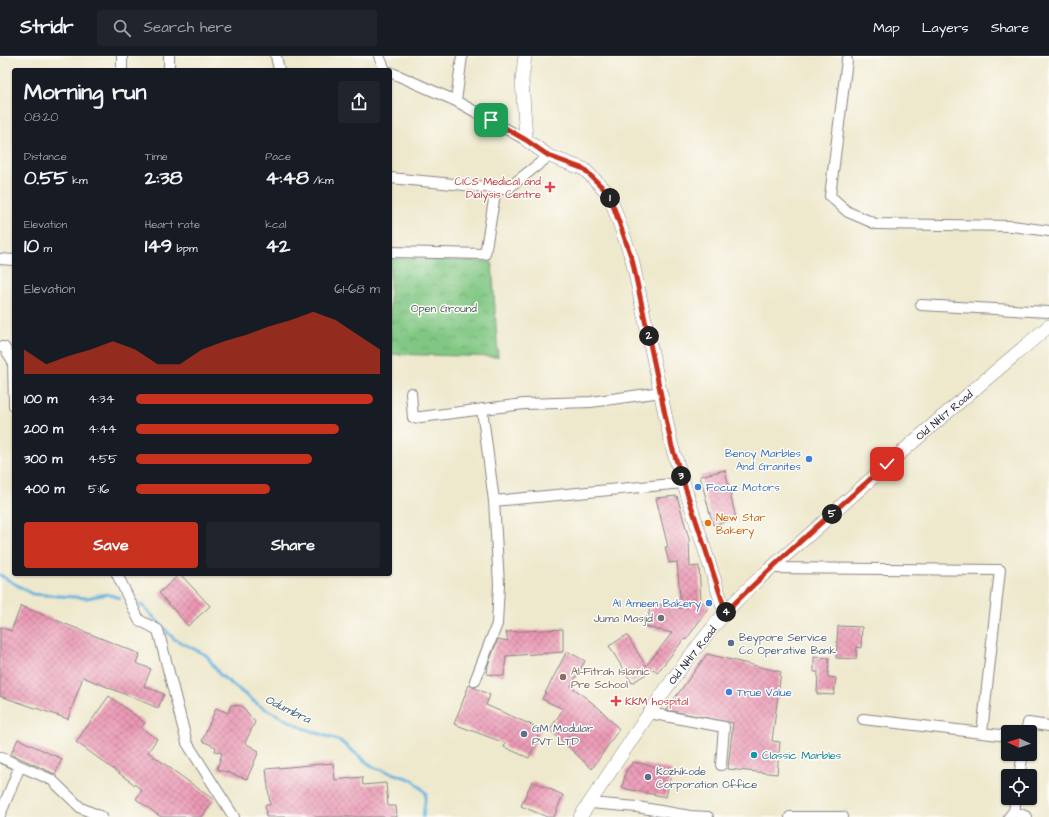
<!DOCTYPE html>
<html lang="en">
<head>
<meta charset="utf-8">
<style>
  :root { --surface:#171b24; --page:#20242c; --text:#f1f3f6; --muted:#9ea1a6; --line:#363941; --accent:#c8321e }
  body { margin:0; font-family:"Architects Daughter",sans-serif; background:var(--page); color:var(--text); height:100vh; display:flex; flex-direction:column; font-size:15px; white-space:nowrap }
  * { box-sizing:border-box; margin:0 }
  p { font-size:13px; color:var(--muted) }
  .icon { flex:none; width:22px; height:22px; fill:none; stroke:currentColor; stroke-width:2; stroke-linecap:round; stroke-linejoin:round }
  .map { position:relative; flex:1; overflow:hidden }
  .side { position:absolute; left:12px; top:12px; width:380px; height:508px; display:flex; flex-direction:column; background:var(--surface); border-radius:4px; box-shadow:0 1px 3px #0004 }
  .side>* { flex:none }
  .needle { width:26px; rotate:274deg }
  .controls { position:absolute; left:1001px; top:669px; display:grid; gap:8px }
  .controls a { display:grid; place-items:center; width:36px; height:36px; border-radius:4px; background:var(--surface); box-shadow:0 1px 3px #0004; font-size:20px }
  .pin { position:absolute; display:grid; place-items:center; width:34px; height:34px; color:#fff; margin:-17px; border-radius:8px; box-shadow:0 2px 6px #0006 }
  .km { position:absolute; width:20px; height:20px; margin:-10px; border-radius:50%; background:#222; color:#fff; font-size:11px; line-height:20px; text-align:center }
  .round { display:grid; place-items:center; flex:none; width:42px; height:42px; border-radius:4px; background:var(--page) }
  .headline { display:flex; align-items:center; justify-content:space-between; height:68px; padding:0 12px }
  h1 { font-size:22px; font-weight:700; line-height:30px }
  .figures { display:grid; grid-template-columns:repeat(3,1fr); gap:6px; height:68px; padding:4px 12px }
  .figures div { display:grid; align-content:center }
  .figures b { font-size:20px; font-weight:700 }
  .figures small { font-size:11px; font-weight:400 }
  .figures p { font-size:11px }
  .chart { height:112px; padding:8px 12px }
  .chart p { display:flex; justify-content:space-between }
  .chart svg { width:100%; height:72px; margin-top:4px; fill:var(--accent); opacity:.7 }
  .primary-button { display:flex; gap:8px; margin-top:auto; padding:8px 12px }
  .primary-button a { flex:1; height:46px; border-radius:4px; background:var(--accent); color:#fff; font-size:16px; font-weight:700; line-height:46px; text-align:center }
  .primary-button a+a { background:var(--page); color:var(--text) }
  ul { padding:0 12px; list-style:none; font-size:13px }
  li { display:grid; grid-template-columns:64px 48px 1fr; align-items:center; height:30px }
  li i { height:10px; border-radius:5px; background:var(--accent) }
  header { display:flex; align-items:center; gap:24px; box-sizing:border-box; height:56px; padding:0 20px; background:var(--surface); border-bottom:1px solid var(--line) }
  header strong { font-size:19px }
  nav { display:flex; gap:22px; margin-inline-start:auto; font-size:14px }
  .search { width:280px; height:36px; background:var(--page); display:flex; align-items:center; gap:10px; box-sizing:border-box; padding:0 14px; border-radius:4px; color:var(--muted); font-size:15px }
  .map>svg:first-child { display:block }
  .park { fill:url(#park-crowns); stroke:#52745f }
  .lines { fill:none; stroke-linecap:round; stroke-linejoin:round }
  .stream { stroke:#68b2e0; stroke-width:3 }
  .building { fill:url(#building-cross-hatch) }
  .minor-casing { stroke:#888584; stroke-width:12 }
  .major-casing { stroke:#888584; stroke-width:14 }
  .minor { stroke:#fff; stroke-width:10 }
  .major { stroke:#fff; stroke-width:13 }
  .route-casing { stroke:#fff; stroke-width:8 }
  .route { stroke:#c8321e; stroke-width:5 }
  .health-dot { fill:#e0444e; stroke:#fdfcf7; stroke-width:1.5 }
  .shop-dot { fill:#3f7fe0; stroke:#fdfcf7; stroke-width:1.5 }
  .food-dot { fill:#e8710a; stroke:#fdfcf7; stroke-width:1.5 }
  .worship-dot { fill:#6b7280; stroke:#fdfcf7; stroke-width:1.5 }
  .service-dot { fill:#5c6f8a; stroke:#fdfcf7; stroke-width:1.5 }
  .education-dot { fill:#8d6e63; stroke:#fdfcf7; stroke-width:1.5 }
  .culture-dot { fill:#0f9aa8; stroke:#fdfcf7; stroke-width:1.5 }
  .labels { text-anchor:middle; stroke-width:3; stroke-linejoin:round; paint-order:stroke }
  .health-label { font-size:11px; fill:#be3a42; stroke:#fdfcf7; text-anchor:end }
  .park-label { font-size:11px; fill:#435c54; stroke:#fdfcf7 }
  .street-label { font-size:11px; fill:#22223b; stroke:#fdfcf7 }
  .shop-label { font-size:11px; fill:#366cbe; stroke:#fdfcf7; text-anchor:end }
  .food-label { font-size:11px; fill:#c56008; stroke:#fdfcf7; text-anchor:start }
  .worship-label { font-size:11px; fill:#5b616d; stroke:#fdfcf7; text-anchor:end }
  .service-label { font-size:11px; fill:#4e5e75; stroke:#fdfcf7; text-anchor:start }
  .education-label { font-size:11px; fill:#785e54; stroke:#fdfcf7; text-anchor:start }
  .culture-label { font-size:11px; fill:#0d838f; stroke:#fdfcf7; text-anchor:start }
  .water-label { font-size:12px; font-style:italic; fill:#3e5c7d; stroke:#fdfcf7 }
</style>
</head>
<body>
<header>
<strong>Stridr</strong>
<div class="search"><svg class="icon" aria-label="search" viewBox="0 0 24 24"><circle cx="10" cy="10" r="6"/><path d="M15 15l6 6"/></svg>Search here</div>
<nav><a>Map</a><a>Layers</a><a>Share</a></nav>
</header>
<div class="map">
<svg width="1049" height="761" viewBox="0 0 1049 761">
  <defs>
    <pattern id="park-crowns" width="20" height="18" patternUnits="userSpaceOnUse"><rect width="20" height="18" fill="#81c783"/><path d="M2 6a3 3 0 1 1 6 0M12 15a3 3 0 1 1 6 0" fill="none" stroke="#69a16c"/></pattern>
    <pattern id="building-cross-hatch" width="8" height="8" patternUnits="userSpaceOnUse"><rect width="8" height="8" fill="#eb99b4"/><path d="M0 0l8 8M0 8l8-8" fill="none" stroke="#be7c94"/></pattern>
  </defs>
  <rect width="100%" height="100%" fill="#fdfcf7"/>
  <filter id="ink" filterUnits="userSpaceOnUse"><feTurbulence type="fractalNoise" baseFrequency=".025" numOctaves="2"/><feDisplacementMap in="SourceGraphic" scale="8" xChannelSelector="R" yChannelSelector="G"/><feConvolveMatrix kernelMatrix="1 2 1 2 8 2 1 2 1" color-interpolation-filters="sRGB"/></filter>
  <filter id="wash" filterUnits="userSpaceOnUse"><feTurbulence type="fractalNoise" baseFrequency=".012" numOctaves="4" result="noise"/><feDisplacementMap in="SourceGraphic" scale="16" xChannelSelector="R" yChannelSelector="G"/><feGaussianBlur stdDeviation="0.9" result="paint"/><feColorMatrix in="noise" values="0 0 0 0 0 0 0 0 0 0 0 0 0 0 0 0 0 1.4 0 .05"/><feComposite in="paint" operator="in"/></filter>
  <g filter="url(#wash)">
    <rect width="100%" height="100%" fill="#eee8cc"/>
    <path class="park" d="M390,202l102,4 6,95 -108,-3z"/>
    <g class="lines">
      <path class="stream" d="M0,519l32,19 55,4 20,-4 13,4
        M139,548l4,2 31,33 32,16 14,20 40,31 43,22 37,13 33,26 40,13 13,13 -3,24"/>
    </g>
    <g id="blocks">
      <path class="building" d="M725,414l11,49 -23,6 -13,-49z
        M677,440l12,43 1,28 9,-1 2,35 8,6 -23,33 -2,-1 -27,34 -3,-4 -22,14 -23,-37 18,-11 19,31 26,-33 -26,-6 5,-24 30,6 -4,-47 -8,1 -4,-16h3l-12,-49z
        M180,518l30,32 -22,20 -29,-33z
        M21,550l119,48 -4,9 15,6 -7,17 20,8 -6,14 -75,-31 -15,42 -68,-23v-69l11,4z
        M838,570l24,1 -1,21 -4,-1 -1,12 -20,-1z
        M563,573v23l-57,4 -2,20 -17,-2 1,-9 10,-26 10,2 -2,-9z
        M567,595l18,10 -14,25 29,23 19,20 -27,40 -42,-39 13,-21 -21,-10z
        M707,598l74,18 -9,69 8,1 -3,32 -49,-5 5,-46 -67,-13z
        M814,601l15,1 -1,19 8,1 -2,17 -17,-1 1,-22h-4z
        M469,629l21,10 -4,10 55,24 -12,29 -25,-11 1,-4 -51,-19z
        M109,640l36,27 -4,5 16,11 -9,13 66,48 -12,17h-41l-25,-18 6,-9 -66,-48z
        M231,649l11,1 13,16 -10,21 14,8 -12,28 -30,-10 5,-16 -7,-2 1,-4 -14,-6 14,-33 12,5z
        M18,683l44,20 -7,15 -44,-20z
        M633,706l39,8 -6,27 -44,-9 4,-17z
        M333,707l2,17 27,-3 1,8 23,-2 2,23h8l1,11h-131l-1,-12h5l-4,-36z
        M532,725l31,14 -9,22h-7l-26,-11z"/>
    </g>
  </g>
  <g filter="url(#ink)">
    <use href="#blocks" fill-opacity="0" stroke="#888584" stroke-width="1"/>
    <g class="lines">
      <g class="minor-casing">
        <path id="minor" d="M122,0v14
          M276,0l3,14
          M379,0l6,14
          M847,4l-17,136 18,16 28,12 136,2 37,5
          M169,14v-14
          M390,16l66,29 70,39
          M456,45l6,-45
          M390,122l117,11 42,-33
          M390,196l95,2 11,-66
          M0,203l14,1
          M921,249l128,7
          M0,291h4l9,14 1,45
          M411,337l2,25 111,-14 67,-2 70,-10
          M482,353l12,92 189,-18
          M769,512l231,2 -18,162
          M117,518l22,46 19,10 29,113 47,74
          M475,625l22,-57 2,-40 -5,-83
          M649,657l75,14 -3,38
          M863,663l145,17
          M1026,676l2,-9 21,3
          M0,701l20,9 -20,49
          M20,710l32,14 29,28 21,9
          M1019,720l4,-22
          M590,747l47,4 53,9 18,1
          M1014,755l2,-13
          M790,761h53
          M1009,761l5,-6 13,6"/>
      </g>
      <g class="major-casing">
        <path id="major" d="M525,0l-3,24 4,60 23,16 35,13 25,25 23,65 40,188 53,166
          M580,761c47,-69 90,-141 145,-204 28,-32 62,-58 93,-86 75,-69 153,-135 231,-201"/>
      </g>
      <use href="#minor" class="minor"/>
      <use href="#major" class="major"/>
    </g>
  </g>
  <g class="lines" filter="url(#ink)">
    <g class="route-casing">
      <path id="route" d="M491,64l35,20 23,16 35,13 25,25 23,65 40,188 54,165c51,-52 107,-99 161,-148"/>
    </g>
    <use href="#route" class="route"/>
  </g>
  <g class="health-dot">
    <path d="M548 125h4v4h4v4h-4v4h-4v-4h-4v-4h4z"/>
    <path d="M614 639h4v4h4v4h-4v4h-4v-4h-4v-4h4z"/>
  </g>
  <g class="shop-dot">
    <circle cx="809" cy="403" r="4"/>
    <circle cx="698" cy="431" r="4"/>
    <circle cx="709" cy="547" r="4"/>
    <circle cx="729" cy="636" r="4"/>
  </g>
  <circle class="food-dot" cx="708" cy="467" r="4"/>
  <circle class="worship-dot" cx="661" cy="562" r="4"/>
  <g class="service-dot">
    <circle cx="731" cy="587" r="4"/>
    <circle cx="524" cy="678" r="4"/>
    <circle cx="648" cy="721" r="4"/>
  </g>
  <circle class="education-dot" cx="563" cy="621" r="4"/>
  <circle class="culture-dot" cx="754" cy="699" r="4"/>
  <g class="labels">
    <g class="health-label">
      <text x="541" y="129">CICS Medical and<tspan x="541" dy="13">Dialysis Centre</tspan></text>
      <text x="625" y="649" text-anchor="start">KKM hospital</text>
    </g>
    <g class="park-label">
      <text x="444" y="256">Open Ground</text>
    </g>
    <g class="street-label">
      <text transform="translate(944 359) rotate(-40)" y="4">Old NH17 Road</text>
      <text transform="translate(692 599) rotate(-52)" y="4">Old NH17 Road</text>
    </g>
    <g class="shop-label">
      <text x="801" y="401">Benoy Marbles<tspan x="801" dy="13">And Granites</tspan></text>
      <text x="706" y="435" text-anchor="start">Focuz Motors</text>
      <text x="701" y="551">Al Ameen Bakery</text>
      <text x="737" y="640" text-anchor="start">True Value</text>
    </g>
    <g class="food-label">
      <text x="716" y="465">New Star<tspan x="716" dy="13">Bakery</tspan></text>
    </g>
    <g class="worship-label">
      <text x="653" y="566">Juma Masjid</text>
    </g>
    <g class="service-label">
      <text x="739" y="585">Beypore Service<tspan x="739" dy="13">Co Operative Bank</tspan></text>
      <text x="532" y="676">GM Modular<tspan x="532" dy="13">PVT LTD</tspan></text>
      <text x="656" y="719">Kozhikode<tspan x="656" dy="13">Corporation Office</tspan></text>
    </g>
    <g class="education-label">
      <text x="571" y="619">Al-Fitrah Islamic<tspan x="571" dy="13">Pre School</tspan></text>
    </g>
    <g class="culture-label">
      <text x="762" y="703">Classic Marbles</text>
    </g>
    <g class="water-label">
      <text transform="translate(288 653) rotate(26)" y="4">Odumbra</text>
    </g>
  </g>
</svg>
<div class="controls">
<a><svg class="needle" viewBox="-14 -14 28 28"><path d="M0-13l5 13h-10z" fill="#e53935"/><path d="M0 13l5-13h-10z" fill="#9ea1a6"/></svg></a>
<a><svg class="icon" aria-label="locate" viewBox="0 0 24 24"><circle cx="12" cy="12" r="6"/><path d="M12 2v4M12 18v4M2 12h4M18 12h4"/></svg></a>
</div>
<div class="pin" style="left:491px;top:64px;background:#1e9e55"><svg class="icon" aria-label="arrive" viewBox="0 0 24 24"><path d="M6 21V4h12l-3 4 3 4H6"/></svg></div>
<div class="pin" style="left:887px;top:408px;background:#d93025"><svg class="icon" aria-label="check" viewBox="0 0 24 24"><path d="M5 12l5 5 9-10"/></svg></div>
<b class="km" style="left:610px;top:142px">1</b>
<b class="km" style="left:649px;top:280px">2</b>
<b class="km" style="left:681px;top:420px">3</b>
<b class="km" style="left:726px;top:556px">4</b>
<b class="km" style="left:832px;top:458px">5</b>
<section class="side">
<div class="headline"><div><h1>Morning run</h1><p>08:20</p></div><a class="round"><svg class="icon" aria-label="share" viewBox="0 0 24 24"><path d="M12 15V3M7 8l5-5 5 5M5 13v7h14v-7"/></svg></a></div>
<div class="figures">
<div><p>Distance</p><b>0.55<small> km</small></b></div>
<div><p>Time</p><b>2:38</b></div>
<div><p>Pace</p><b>4:48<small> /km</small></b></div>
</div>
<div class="figures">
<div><p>Elevation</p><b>10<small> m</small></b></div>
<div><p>Heart rate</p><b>149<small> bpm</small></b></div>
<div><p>kcal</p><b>42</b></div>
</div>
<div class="chart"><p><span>Elevation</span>61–68 m</p>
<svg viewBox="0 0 160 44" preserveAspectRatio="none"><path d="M0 44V29L10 38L20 33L30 29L40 24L50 29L60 38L70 38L80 29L90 24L100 20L110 15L120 11L130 6L140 11L150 20L160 29V44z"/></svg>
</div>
<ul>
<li><b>100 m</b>4:34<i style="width:97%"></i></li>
<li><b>200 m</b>4:44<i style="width:83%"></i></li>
<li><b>300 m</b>4:55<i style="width:72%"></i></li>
<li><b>400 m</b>5:16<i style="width:55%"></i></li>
</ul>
<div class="primary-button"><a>Save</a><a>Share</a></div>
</section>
</div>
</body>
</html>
